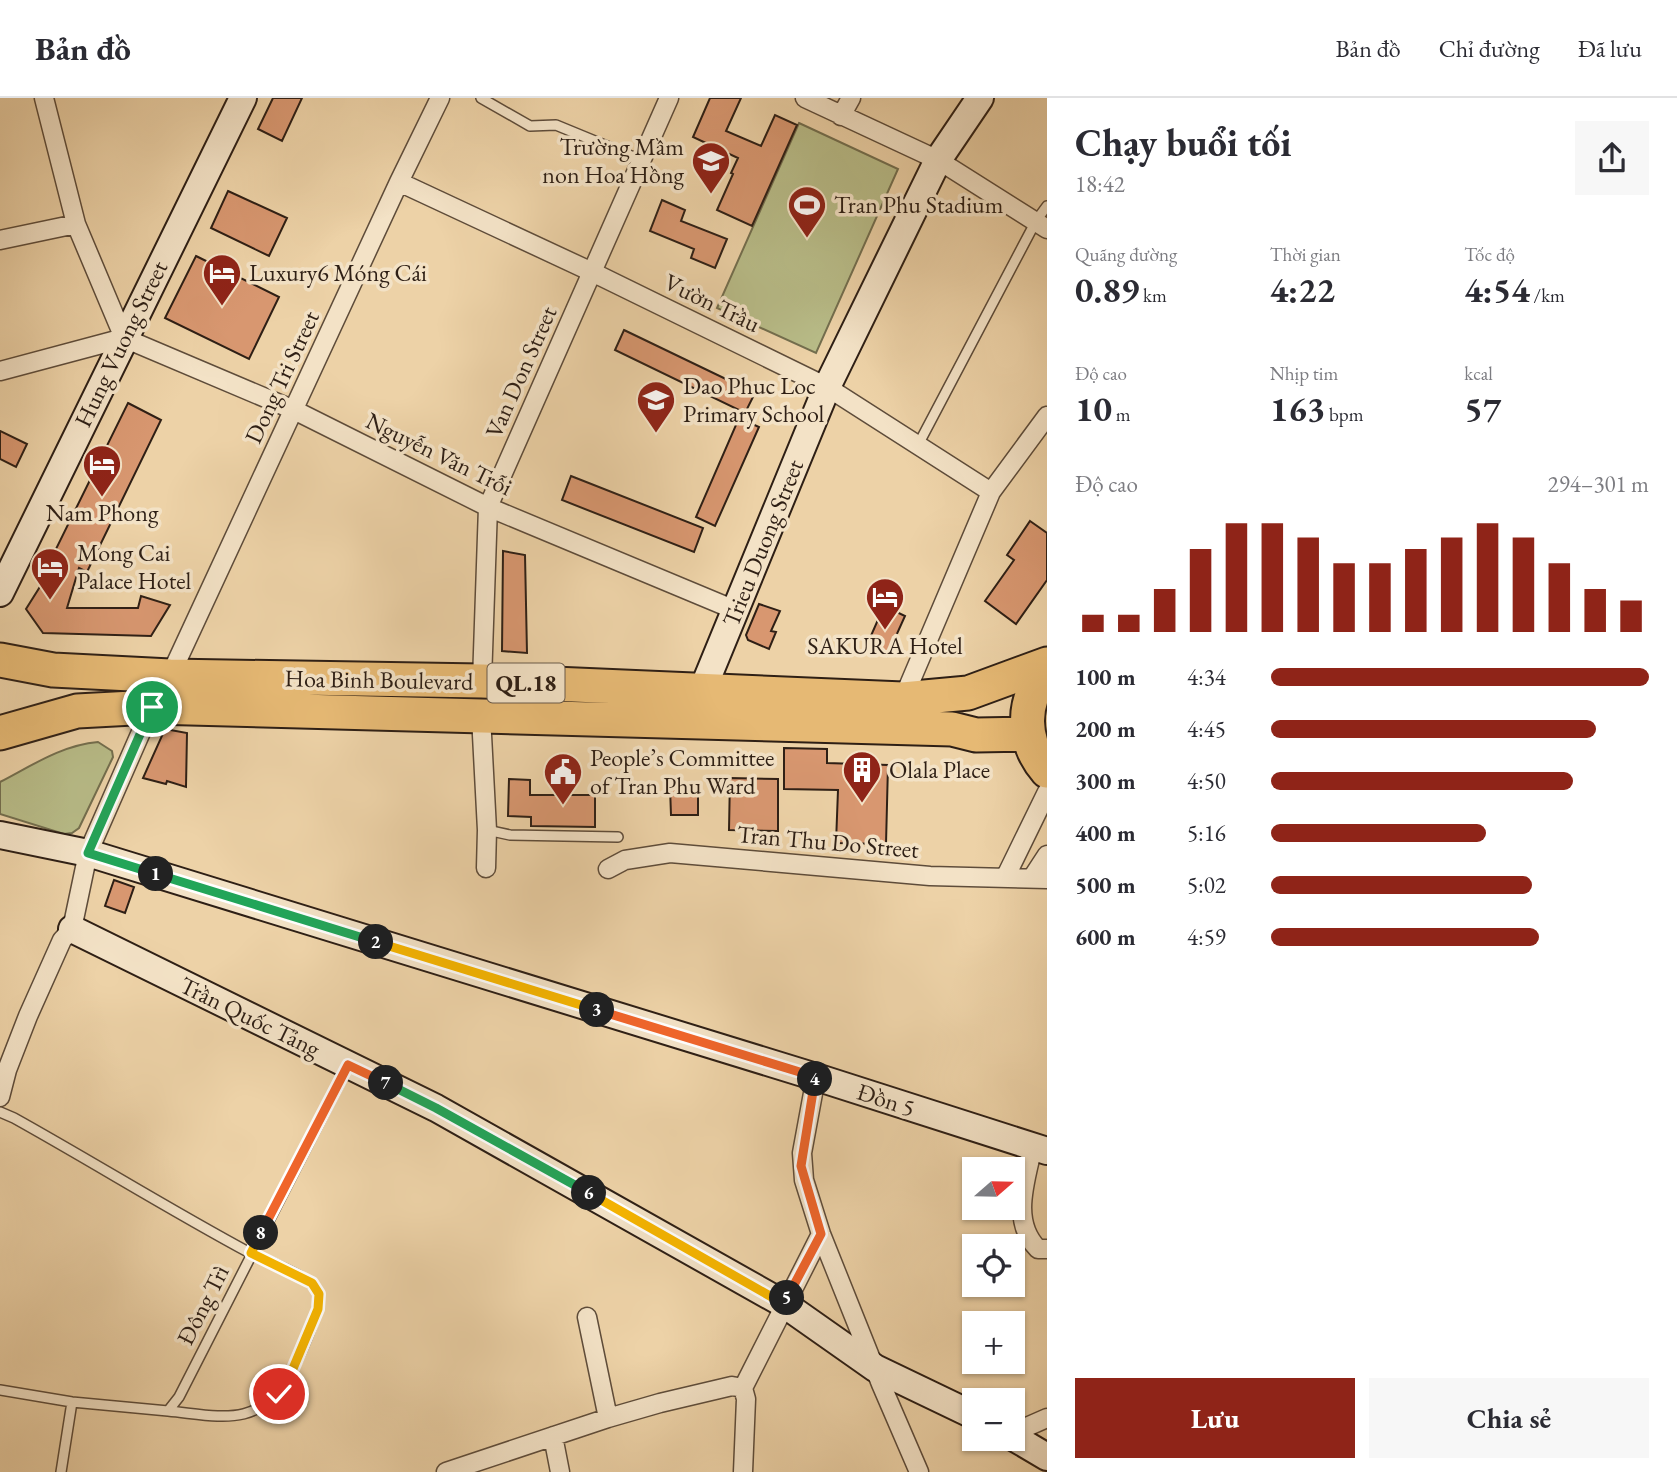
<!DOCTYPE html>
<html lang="vi">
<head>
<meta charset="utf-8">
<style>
  :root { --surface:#fff; --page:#f7f7f7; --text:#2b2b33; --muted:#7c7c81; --line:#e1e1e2; --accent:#8f2418 }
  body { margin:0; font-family:"EB Garamond",serif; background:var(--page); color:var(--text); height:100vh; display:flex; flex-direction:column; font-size:26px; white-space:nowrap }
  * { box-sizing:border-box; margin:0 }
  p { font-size:23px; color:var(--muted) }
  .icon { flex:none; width:38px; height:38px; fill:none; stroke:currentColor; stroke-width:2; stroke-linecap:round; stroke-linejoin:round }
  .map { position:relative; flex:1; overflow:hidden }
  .details { display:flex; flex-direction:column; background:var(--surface); width:630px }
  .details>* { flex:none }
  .needle { width:46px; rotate:70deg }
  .buttons { position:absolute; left:962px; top:1059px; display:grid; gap:14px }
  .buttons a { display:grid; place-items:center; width:63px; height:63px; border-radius:0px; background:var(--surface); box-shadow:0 2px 5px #0004; font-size:35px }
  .pin { position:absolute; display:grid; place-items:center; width:60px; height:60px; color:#fff; margin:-30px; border:4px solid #fff; border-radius:50%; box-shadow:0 2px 7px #0007 }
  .km { position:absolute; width:35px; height:35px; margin:-18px; border-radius:50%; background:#222; color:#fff; font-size:19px; line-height:35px; text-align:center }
  .round { display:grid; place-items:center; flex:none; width:74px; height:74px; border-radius:0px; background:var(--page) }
  .head { display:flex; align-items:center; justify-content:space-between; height:119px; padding:0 28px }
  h1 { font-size:38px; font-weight:700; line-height:52px }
  .metrics { display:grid; grid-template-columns:repeat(3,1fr); gap:10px; height:119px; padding:7px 28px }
  .metrics div { display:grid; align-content:center }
  .metrics b { font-size:35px; font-weight:700 }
  .metrics small { font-size:19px; font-weight:400 }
  .metrics p { font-size:19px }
  .chart { height:196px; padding:14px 28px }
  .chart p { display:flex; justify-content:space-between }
  .chart svg { width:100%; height:126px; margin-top:7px; stroke:var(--accent); stroke-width:6 }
  .cta { display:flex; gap:14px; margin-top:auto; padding:14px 28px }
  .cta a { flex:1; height:80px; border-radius:0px; background:var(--accent); color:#fff; font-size:28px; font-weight:700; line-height:80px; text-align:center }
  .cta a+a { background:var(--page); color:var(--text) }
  ul { padding:0 28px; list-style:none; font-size:23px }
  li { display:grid; grid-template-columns:112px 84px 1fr; align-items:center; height:52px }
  li i { height:18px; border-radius:9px; background:var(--accent) }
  header { display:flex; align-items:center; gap:42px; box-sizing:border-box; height:98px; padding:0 35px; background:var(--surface); border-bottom:2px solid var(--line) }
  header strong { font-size:33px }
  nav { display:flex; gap:38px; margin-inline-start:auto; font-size:24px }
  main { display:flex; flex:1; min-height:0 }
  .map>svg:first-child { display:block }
  .green { fill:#b8bc88; stroke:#736e4e; stroke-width:2 }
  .building { fill:#d89770; stroke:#2e1f15; stroke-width:2 }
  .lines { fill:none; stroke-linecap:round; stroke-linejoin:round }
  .lane-casing { stroke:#5e4c3a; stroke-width:12 }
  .street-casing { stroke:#5e4c3a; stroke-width:21 }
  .secondary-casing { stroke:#2e1f15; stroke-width:30 }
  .highway-casing { stroke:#2e1f15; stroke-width:37 }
  .lane { stroke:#f3e2c6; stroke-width:9 }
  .street { stroke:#f3e2c6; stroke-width:18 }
  .secondary { stroke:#f3e2c6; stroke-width:26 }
  .highway { stroke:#e6b974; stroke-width:33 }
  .split-1-casing { stroke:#fff; stroke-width:14 }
  .split-2-casing { stroke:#fff; stroke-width:14 }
  .split-3-casing { stroke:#fff; stroke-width:14 }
  .split-4-casing { stroke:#fff; stroke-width:14 }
  .split-5-casing { stroke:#fff; stroke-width:14 }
  .split-6-casing { stroke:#fff; stroke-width:14 }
  .split-7-casing { stroke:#fff; stroke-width:14 }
  .split-8-casing { stroke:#fff; stroke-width:14 }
  .split-9-casing { stroke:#fff; stroke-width:14 }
  .split-1 { stroke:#22a559; stroke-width:9 }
  .split-2 { stroke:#22a559; stroke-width:9 }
  .split-3 { stroke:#f5b400; stroke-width:9 }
  .split-4 { stroke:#f0652b; stroke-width:9 }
  .split-5 { stroke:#f0652b; stroke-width:9 }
  .split-6 { stroke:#f5b400; stroke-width:9 }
  .split-7 { stroke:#22a559; stroke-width:9 }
  .split-8 { stroke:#f0652b; stroke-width:9 }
  .split-9 { stroke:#f5b400; stroke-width:9 }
  .labels { text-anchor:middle; stroke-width:7; stroke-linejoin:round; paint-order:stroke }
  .shield { fill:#f3e2c6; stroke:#695a4a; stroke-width:2 }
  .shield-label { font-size:23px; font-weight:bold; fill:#2e1f15 }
  .poi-label { font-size:24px; fill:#2e1f15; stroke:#f3e2c6; text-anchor:start }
  .street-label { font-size:24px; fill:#2e1f15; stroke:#f3e2c6 }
</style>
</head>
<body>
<header>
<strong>Bản đồ</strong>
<nav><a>Bản đồ</a><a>Chỉ đường</a><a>Đã lưu</a></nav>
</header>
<main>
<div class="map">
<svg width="1047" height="1374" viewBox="0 0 1047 1374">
  <rect width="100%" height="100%" fill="#edd2a7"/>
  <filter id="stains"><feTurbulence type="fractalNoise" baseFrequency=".00286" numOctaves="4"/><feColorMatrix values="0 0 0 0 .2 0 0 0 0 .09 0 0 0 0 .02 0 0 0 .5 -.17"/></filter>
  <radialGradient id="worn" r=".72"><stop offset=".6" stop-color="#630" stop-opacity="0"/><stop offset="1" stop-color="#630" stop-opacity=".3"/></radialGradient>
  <path class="green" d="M799,25l99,46 -82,184 -99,-45z
    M98,644l14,9 1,6 -34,71 -7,5 -8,1 -64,-20v-32c31,-16 62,-37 98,-40z"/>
  <path class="building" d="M273,0h29l-20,43 -24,-12z
    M710,0h31l-15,33 35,15 14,-31 22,10 -45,101 -35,-16 16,-36 -2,-1 7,-15 -45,-21z
    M228,93l59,27 -18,38 -58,-28z
    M662,102l23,10 -4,11 46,18 -12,29 -24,-10 3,-9 -44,-18z
    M196,158l83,41 -30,62 -84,-41z
    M624,232l131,63 -10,20 -130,-63z
    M128,305l33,17 -74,152 -8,-4 -12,40h71l3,-12 29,9 -19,31 -108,-3 -17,-24 32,-51 -5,-3z
    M739,320l20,9 -44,99 -19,-9z
    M0,333l27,13 -11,23 -16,-8z
    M571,378l132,52 -9,24 -132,-52z
    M1030,423l17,12v47l-31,44 -31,-23 29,-41 -7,-5z
    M503,453l22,4 2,98 -25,-2z
    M759,506l21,7 -9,20 5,1 -7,17 -21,-9 -2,-5z
    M884,508l21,10 -18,40 -21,-9z
    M165,631l22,4 -1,54 -19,-6 -1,3 -23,-6z
    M784,650l43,1v14l61,2 -2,79 -50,-1 2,-53 -54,-1z
    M730,680l48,1v52l-49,-1z
    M509,681l21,1v15h65v32l-64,-1v-9l-23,-1z
    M670,689h28v28h-27z
    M114,782l20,7 -9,26 -20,-7z"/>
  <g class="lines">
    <g class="lane-casing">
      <path id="lane" d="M481,0l49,28 26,-1 85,35
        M918,347l118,-224 11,-15
        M487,732l23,5 108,2
        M0,1014l14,6c79,44 156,92 236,135 16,8 62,24 68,39 6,13 -21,70 -29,84 -31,53 -69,40 -121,35
        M0,1292l72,12 96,9 11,-14 169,-331
        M61,1374l11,-70"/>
    </g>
    <g class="street-casing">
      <path id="street" d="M44,0l32,126 48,114
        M805,0l133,62 109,69
        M841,18l10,-18
        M399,84l193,90 235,115 164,105
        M0,142l76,-16
        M124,240l170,72 194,97 247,103
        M0,273l124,-33
        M170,578l229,-494 41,-84
        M482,583l6,-174 181,-409
        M903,601l88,-207 56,-76
        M481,618l6,114 -1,38
        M608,771l17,-9 45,-7 260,23 117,3
        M1005,780l42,-86
        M1032,780l15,-23
        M816,979l-14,76 2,27 17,54 60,150 38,88
        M0,999l7,-27 21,-54 34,-76 10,-11 16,-76 64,-146
        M1033,1048c-7,34 -23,75 5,103h9
        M587,1219l21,101
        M1013,1335l34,-15
        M553,1338l7,36
        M446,1374l162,-54 52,-15 72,-17 11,2
        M743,1374l3,-73 -3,-11 78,-154"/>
    </g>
    <g class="secondary-casing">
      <path id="secondary" d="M0,495l243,-495
        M702,593l125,-304 111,-227 42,-62
        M0,737l88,18 728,224 231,74
        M72,831l364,179 348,196 91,64 100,48
        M1013,1339l34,20"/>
    </g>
    <g class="highway-casing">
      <path id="highway" d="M0,562l53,10 117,6 312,5 421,18 65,-6 79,-29
        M1047,575c-27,28 -25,69 0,98
        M0,635l77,-22 75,-4 800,22 24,6 51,-1"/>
    </g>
    <use href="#lane" class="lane"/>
    <use href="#street" class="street"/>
    <use href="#secondary" class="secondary"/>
    <use href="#highway" class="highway"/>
  </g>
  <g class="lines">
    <g class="split-1-casing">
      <path id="split-1" d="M152,609l-64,146 68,21"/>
    </g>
    <g class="split-2-casing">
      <path id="split-2" d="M156,776l220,68"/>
    </g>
    <g class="split-3-casing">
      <path id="split-3" d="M376,844l221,68"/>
    </g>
    <g class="split-4-casing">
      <path id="split-4" d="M597,912l219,67 -1,2"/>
    </g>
    <g class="split-5-casing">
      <path id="split-5" d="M787,1200l34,-64 -20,-68 14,-87"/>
    </g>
    <g class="split-6-casing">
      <path id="split-6" d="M589,1095l195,111 3,-6"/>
    </g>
    <g class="split-7-casing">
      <path id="split-7" d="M386,985l50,25 153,85"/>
    </g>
    <g class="split-8-casing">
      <path id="split-8" d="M261,1135l87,-168 38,18"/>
    </g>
    <g class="split-9-casing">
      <path id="split-9" d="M261,1135l-10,20 61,30 7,11 -1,15 -26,62 -13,23"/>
    </g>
    <use href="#split-1" class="split-1"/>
    <use href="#split-2" class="split-2"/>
    <use href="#split-3" class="split-3"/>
    <use href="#split-4" class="split-4"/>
    <use href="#split-5" class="split-5"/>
    <use href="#split-6" class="split-6"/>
    <use href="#split-7" class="split-7"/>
    <use href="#split-8" class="split-8"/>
    <use href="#split-9" class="split-9"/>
  </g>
  <defs>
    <g id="school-pin" transform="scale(2.0125)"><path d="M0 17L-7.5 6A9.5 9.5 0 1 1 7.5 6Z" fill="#8f2418" stroke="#f3e2c6"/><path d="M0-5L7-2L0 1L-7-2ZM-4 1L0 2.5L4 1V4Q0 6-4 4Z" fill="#fff"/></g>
    <g id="stadium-pin" transform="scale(2.0125)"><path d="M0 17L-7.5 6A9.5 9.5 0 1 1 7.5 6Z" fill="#8f2418" stroke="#f3e2c6"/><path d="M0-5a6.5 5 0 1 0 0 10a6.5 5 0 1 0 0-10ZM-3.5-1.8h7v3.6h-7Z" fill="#fff"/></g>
    <g id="hotel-pin" transform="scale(2.0125)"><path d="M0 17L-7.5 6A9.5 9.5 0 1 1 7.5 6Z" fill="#8f2418" stroke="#f3e2c6"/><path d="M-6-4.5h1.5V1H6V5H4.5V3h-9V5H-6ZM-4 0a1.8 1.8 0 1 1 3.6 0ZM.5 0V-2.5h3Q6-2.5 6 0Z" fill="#fff"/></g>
    <g id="building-pin" transform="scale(2.0125)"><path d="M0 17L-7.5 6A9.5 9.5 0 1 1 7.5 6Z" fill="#8f2418" stroke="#f3e2c6"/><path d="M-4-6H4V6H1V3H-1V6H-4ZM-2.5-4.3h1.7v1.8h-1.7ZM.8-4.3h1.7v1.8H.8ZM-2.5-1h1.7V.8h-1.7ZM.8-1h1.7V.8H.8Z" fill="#fff"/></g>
    <g id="civic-pin" transform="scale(2.0125)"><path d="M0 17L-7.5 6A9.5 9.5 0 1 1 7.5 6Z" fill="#8f2418" stroke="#f3e2c6"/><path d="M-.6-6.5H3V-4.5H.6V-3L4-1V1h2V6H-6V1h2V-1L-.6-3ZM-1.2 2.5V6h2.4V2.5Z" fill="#fff"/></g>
  </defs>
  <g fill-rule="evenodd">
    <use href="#school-pin" x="711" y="63"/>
    <use href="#stadium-pin" x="807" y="107"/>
    <use href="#hotel-pin" x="222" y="175"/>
    <use href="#school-pin" x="656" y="302"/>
    <use href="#hotel-pin" x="102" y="366"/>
    <use href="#hotel-pin" x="50" y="469"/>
    <use href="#hotel-pin" x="885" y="499"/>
    <use href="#building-pin" x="862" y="672"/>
    <use href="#civic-pin" x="563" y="674"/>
  </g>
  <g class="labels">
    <rect class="shield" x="487.5" y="565.5" width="77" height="39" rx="5"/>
    <g class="shield-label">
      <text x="526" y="593">QL.18</text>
    </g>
    <g class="poi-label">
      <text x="684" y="57" text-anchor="end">Trường Mầm<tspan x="684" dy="28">non Hoa Hồng</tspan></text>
      <text x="834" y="115">Tran Phu Stadium</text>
      <text x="249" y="183">Luxury6 Móng Cái</text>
      <text x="683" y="296">Dao Phuc Loc<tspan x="683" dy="28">Primary School</tspan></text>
      <text x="102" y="423" text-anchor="middle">Nam Phong</text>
      <text x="77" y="463">Mong Cai<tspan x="77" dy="28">Palace Hotel</tspan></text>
      <text x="885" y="556" text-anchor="middle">SAKURA Hotel</text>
      <text x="590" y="668">People’s Committee<tspan x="590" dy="28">of Tran Phu Ward</tspan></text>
      <text x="889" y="680">Olala Place</text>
    </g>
    <g class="street-label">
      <text transform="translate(712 205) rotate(26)" y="8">Vườn Trầu</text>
      <text transform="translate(121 246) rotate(-64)" y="8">Hung Vuong Street</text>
      <text transform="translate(521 274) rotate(-66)" y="8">Van Don Street</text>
      <text transform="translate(282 279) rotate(-65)" y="8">Dong Tri Street</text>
      <text transform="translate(439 356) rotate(26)" y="8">Nguyễn Văn Trỗi</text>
      <text transform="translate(763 445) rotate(-68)" y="8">Trieu Duong Street</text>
      <text transform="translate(379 582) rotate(1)" y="8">Hoa Binh Boulevard</text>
      <text transform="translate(828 744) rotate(5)" y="8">Tran Thu Do Street</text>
      <text transform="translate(250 919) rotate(26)" y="8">Trần Quốc Tảng</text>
      <text transform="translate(886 1002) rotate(18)" y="8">Đồn 5</text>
      <text transform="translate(203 1207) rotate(-63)" y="8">Đông Trì</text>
    </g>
  </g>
  <rect width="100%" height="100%" filter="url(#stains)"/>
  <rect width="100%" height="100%" fill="url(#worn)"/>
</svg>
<div class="buttons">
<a><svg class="needle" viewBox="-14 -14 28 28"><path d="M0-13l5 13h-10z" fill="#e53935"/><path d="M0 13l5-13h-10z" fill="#7c7c81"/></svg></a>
<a><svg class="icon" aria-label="locate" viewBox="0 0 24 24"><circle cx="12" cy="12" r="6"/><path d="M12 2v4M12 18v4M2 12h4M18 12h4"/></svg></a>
<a>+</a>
<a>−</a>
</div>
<div class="pin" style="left:152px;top:609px;background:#1e9e55"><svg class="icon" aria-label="arrive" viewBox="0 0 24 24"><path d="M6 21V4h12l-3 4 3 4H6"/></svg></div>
<div class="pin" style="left:279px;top:1296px;background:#d93025"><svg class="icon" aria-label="check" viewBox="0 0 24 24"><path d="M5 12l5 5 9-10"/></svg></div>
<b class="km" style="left:156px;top:776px">1</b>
<b class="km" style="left:376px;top:844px">2</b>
<b class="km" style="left:597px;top:912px">3</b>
<b class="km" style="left:815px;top:981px">4</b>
<b class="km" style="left:787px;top:1200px">5</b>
<b class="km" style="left:589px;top:1095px">6</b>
<b class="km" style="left:386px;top:985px">7</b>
<b class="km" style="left:261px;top:1135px">8</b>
</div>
<section class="details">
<div class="head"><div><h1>Chạy buổi tối</h1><p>18:42</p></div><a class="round"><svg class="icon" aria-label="share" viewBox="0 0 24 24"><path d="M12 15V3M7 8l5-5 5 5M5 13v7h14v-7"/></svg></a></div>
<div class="metrics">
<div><p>Quãng đường</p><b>0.89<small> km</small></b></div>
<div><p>Thời gian</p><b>4:22</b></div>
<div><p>Tốc độ</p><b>4:54<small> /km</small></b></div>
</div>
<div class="metrics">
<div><p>Độ cao</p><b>10<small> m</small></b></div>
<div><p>Nhịp tim</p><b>163<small> bpm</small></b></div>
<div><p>kcal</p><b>57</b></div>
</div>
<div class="chart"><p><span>Độ cao</span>294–301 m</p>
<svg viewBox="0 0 160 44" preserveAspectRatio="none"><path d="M5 44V38M15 44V38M25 44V29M35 44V15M45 44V6M55 44V6M65 44V11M75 44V20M85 44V20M95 44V15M105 44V11M115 44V6M125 44V11M135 44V20M145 44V29M155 44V33"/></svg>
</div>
<ul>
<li><b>100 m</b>4:34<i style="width:100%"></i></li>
<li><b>200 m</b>4:45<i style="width:86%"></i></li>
<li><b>300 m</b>4:50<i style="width:80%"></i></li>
<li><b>400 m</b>5:16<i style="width:57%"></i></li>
<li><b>500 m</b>5:02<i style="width:69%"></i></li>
<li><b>600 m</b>4:59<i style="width:71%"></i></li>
</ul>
<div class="cta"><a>Lưu</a><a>Chia sẻ</a></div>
</section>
</main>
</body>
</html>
